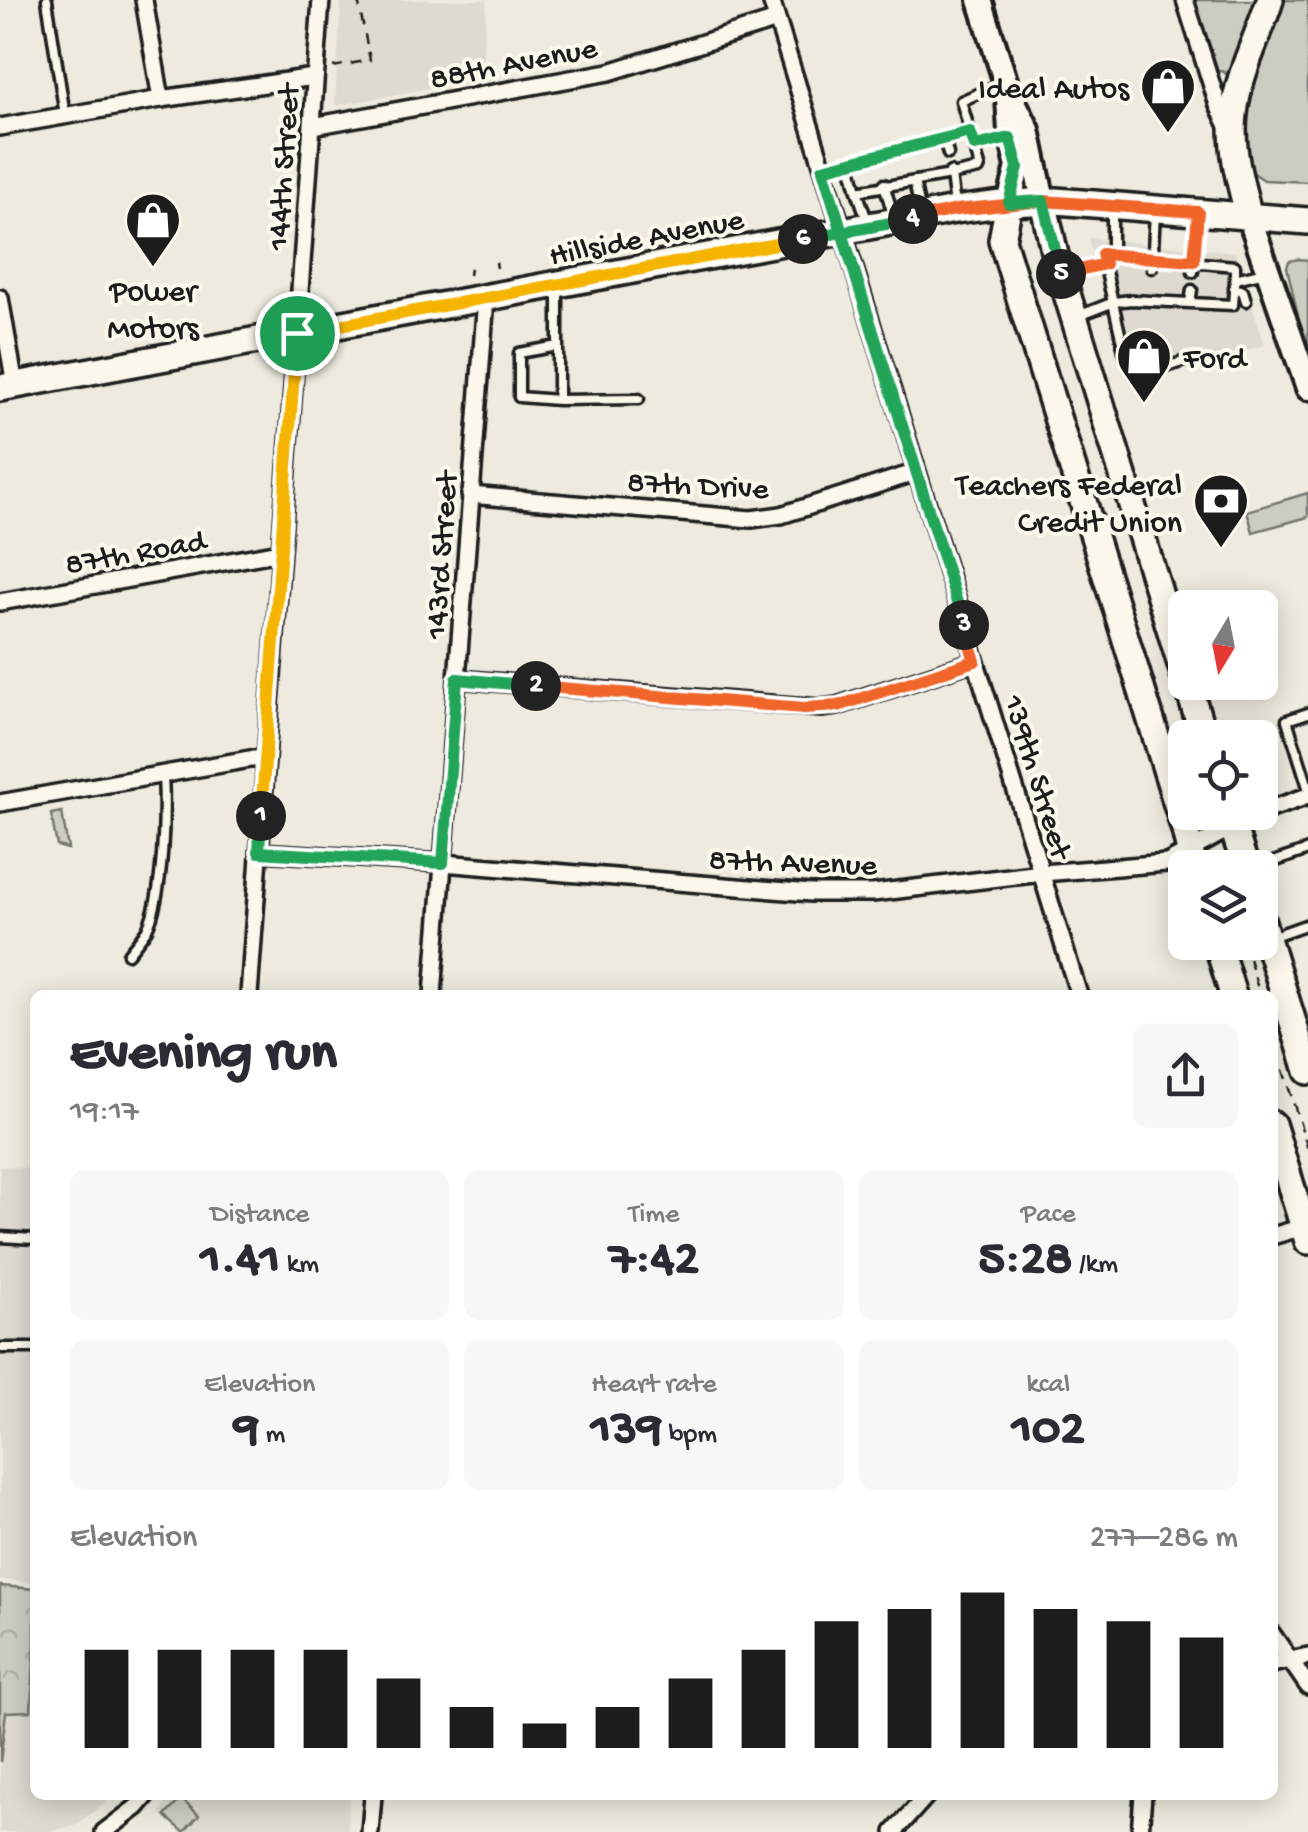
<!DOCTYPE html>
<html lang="en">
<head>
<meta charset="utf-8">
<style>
  :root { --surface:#fff; --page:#f7f7f7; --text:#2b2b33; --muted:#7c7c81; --accent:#1c1c1c }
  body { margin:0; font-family:"Gochi Hand",sans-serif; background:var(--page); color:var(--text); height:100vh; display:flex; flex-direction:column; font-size:38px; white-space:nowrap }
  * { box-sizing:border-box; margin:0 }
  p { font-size:32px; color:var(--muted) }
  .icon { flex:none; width:55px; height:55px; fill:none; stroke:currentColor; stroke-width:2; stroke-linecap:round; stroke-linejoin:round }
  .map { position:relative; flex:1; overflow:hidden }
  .side { position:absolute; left:30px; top:990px; width:1248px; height:810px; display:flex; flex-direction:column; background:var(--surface); border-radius:15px; box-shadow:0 5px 25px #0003 }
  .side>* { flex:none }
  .needle { width:65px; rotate:190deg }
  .buttons { position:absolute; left:1168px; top:590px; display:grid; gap:20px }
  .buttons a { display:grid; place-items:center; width:110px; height:110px; border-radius:15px; background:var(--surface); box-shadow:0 5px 25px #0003; font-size:50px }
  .pin { position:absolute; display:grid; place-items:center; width:85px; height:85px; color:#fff; margin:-42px; border:5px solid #fff; border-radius:50%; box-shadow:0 2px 10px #0007 }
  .km { position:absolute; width:50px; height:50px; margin:-25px; border-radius:50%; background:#222; color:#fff; font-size:28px; line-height:50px; text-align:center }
  .round { display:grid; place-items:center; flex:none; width:105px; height:105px; border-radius:15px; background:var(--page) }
  .summary { display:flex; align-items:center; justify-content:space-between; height:170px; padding:0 40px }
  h1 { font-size:55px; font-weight:700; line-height:75px }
  .metrics { display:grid; grid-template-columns:repeat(3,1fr); gap:15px; height:170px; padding:10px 40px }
  .metrics div { display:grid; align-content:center; border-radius:15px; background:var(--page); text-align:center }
  .metrics b { font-size:50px; font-weight:700 }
  .metrics small { font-size:28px; font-weight:400 }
  .metrics p { font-size:28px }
  .chart { height:280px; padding:20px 40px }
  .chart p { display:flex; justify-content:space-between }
  .chart svg { width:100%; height:180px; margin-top:10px; stroke:var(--accent); stroke-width:6 }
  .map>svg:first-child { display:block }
  .built { fill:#dedad1 }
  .grass { fill:#ceccc2; stroke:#75746f; stroke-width:2.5 }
  .park { fill:url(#park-crowns); stroke:#75746f; stroke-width:2.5 }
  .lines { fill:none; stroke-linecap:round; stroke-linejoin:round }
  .lane-casing { stroke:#1c1c1c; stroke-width:15 }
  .street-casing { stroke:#1c1c1c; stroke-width:22 }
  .secondary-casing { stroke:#1c1c1c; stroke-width:30 }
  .primary-casing { stroke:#1c1c1c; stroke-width:32 }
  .path { stroke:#1c1c1c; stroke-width:2.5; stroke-dasharray:10 8; stroke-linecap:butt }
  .lane { stroke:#fbf7ec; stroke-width:8 }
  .street { stroke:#fbf7ec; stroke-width:15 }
  .secondary { stroke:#fbf7ec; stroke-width:22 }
  .primary { stroke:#fbf7ec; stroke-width:25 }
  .split-1-casing { stroke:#fff; stroke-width:20 }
  .split-2-casing { stroke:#fff; stroke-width:20 }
  .split-3-casing { stroke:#fff; stroke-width:20 }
  .split-4-casing { stroke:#fff; stroke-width:20 }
  .split-5-casing { stroke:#fff; stroke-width:20 }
  .split-6-casing { stroke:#fff; stroke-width:20 }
  .split-7-casing { stroke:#fff; stroke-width:20 }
  .split-1 { stroke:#f5b400; stroke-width:12 }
  .split-2 { stroke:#22a559; stroke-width:12 }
  .split-3 { stroke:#f0652b; stroke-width:12 }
  .split-4 { stroke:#22a559; stroke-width:12 }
  .split-5 { stroke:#f0652b; stroke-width:12 }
  .split-6 { stroke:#22a559; stroke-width:12 }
  .split-7 { stroke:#f5b400; stroke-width:12 }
  .labels { text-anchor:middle; stroke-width:8; stroke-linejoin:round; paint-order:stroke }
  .street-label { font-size:32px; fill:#1c1c1c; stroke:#fbf7ec }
  .poi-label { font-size:32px; fill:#1c1c1c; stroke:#fbf7ec; text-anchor:end }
</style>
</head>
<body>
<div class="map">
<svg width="1308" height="1832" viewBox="0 0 1308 1832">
  <defs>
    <pattern id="park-crowns" width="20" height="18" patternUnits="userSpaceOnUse" patternTransform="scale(2.5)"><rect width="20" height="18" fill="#ceccc2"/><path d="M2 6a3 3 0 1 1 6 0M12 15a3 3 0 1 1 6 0" fill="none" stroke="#b0afa6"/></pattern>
  </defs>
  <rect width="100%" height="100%" fill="#eeeadf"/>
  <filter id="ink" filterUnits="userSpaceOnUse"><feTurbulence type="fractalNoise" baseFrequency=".01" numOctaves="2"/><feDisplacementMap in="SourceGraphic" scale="20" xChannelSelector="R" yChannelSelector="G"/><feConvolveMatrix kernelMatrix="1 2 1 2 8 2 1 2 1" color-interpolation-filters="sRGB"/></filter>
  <g filter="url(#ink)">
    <path class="built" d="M341,0h146l-6,78 -146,28z
      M1088,238l147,14 30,93 -136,36z
      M0,1166l35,3v414l-35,-3z
      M35,1644v151h79l-38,30 -27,7h-49v-70l6,-51h25z
      M173,1795h177l-3,37h-166l-21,-20z"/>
    <path class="grass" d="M1195,0h64l-30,76 -7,-5h-4z
      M1284,0h24v182l-44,-2 -12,-8c-2,-16 -7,-33 -7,-48 1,-44 22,-85 39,-124z
      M1299,259l9,1v100l-21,-93 2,-6z
      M1308,493v24l-55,15 -6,-21z
      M62,812l6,37 -11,-3 -6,-32z
      M181,1799l18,16 -15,17 -19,-16z"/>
    <path class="park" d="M0,1586l35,3v55l-4,67 -25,1 -6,50z"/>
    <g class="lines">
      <g class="lane-casing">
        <path id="lane" d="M47,0l18,115
          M944,139l4,15
          M975,146l31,-7
          M950,172l1,3 -94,16 -7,-28 120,-31
          M914,182l7,31
          M884,184l10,34
          M857,191l10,29
          M955,206l-4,-31 28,-6 1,-3 -19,-65 41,-18
          M1112,209v45
          M1152,268l3,-55
          M1193,272l4,-55
          M1066,274l39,-10
          M1234,288l9,3 3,10
          M558,290v110l81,-1
          M1190,303l43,2 2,-26 30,-7
          M1078,316l36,-14 17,-2 59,3 2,-13
          M1188,360l-30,10 -19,1 -10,-8 -5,-12 -22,-97 133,12v13
          M558,400l-39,-3v-44l39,-7
          M1308,713l-21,7 21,67
          M1256,868l52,-18
          M1271,937l37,-13
          M128,954c6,-8 14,-17 19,-25 17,-34 18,-117 16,-155
          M0,1237l35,2
          M0,1348h35"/>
      </g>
      <g class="street-casing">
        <path id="street" d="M144,0l17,99
          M771,0l308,995
          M1185,0l33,105 11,23
          M313,126l296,-54 168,-52
          M0,127l161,-28 153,-22
          M0,298l15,87
          M470,495l281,24 30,-4 136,-43
          M0,602l280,-50
          M457,679l364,29 16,-2 138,-45
          M0,803l250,-44h15
          M259,852l184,11 368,30h62l169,-20 125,-10 89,-49 52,-18
          M249,995l72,-995
          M433,995l53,-697
          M1272,1236l31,-9
          M1272,1634l36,52
          M1272,1664l36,-8
          M104,1832l33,-25 10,-12
          M370,1832l3,-37
          M894,1832l33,-37
          M1140,1832l3,-37"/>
      </g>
      <g class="secondary-casing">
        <path id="secondary" d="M980,0l28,90 20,40 15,71
          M1008,98l2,34 8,35 -9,36
          M1249,216l59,172"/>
      </g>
      <g class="primary-casing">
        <path id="primary" d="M1043,201l12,54 130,422
          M1009,203l-7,37 183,590 9,38
          M1249,216c-9,-33 -19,-68 -15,-102 4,-40 24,-76 36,-114
          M0,388l955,-178 54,-7 47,-2 252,20
          M1187,682l17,56
          M1228,812l18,56
          M1260,916l48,155
          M1217,942l16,53
          M1272,1124l36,117"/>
      </g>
      <path class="path" d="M333,67l37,-7 -12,-60
        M496,262l1,6
        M469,275l1,-7
        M1217,856l3,12
        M1244,942l16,53
        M1272,1035l36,114"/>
      <use href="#lane" class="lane"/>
      <use href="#street" class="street"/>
      <use href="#secondary" class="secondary"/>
      <use href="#primary" class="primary"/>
    </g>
  </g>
  <g class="lines" filter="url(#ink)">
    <g class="split-1-casing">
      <path id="split-1" d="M261,816l36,-483"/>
    </g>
    <g class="split-2-casing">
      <path id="split-2" d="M261,816l-2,36 184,11 14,-184 79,7"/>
    </g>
    <g class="split-3-casing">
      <path id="split-3" d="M536,686l268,22 34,-2 137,-45 -11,-36"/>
    </g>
    <g class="split-4-casing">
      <path id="split-4" d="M913,219l-71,13 122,393"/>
    </g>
    <g class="split-5-casing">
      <path id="split-5" d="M913,219l43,-9 87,-9 155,11 -4,49 -92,-7 3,10 -44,10"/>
    </g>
    <g class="split-6-casing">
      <path id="split-6" d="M803,239l39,-7 -19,-63 147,-37 5,14 35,-8 8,29 -9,36 34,-2 18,73"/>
    </g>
    <g class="split-7-casing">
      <path id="split-7" d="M297,333l506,-94"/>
    </g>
    <use href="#split-1" class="split-1"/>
    <use href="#split-2" class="split-2"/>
    <use href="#split-3" class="split-3"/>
    <use href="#split-4" class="split-4"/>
    <use href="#split-5" class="split-5"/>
    <use href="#split-6" class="split-6"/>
    <use href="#split-7" class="split-7"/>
  </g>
  <defs>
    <g id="shop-pin" transform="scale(2.875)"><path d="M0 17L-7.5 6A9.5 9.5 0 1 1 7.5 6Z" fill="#1c1c1c" stroke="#fbf7ec"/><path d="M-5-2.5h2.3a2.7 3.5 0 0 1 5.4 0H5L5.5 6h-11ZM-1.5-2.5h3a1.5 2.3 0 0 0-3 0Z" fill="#fff"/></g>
    <g id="bank-pin" transform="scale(2.875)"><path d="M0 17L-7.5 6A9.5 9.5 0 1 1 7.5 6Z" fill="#1c1c1c" stroke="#fbf7ec"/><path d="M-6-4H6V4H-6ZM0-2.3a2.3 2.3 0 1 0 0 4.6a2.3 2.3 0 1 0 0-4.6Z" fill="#fff"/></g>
  </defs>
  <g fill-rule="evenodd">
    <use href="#shop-pin" x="1168" y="86"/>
    <use href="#shop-pin" x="153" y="220"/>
    <use href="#shop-pin" x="1144" y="356"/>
    <use href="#bank-pin" x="1221" y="501"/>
  </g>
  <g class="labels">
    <g class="street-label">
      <text transform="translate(513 61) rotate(-11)" y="11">88th Avenue</text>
      <text transform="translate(281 167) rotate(-86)" y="11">144th Street</text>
      <text transform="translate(646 235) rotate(-11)" y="11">Hillside Avenue</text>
      <text transform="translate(698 483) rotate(3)" y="11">87th Drive</text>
      <text transform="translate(135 550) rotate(-10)" y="11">87th Road</text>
      <text transform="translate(439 555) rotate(-86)" y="11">143rd Street</text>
      <text transform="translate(1040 776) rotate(73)" y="11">139th Street</text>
      <text transform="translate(793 860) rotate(2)" y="11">87th Avenue</text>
    </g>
    <g class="poi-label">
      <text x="1129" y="97">Ideal Autos</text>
      <text x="153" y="300" text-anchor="middle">Power<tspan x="153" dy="37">Motors</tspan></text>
      <text x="1183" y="367" text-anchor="start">Ford</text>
      <text x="1182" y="494">Teachers Federal<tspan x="1182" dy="37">Credit Union</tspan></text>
    </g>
  </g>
</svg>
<div class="buttons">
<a><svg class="needle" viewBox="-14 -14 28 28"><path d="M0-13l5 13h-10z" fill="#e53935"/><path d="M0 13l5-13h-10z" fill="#7c7c81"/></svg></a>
<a><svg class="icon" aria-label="locate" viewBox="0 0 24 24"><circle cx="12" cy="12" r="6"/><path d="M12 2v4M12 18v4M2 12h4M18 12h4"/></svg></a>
<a><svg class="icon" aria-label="layers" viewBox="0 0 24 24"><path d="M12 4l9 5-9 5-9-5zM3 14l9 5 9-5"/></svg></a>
</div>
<div class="pin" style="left:297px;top:333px;background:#1e9e55"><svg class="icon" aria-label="arrive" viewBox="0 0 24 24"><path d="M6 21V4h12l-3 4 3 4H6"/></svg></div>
<b class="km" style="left:261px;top:816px">1</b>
<b class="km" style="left:536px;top:686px">2</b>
<b class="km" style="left:964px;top:625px">3</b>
<b class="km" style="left:913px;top:219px">4</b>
<b class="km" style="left:1061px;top:274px">5</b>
<b class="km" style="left:803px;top:239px">6</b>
<section class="side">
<div class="summary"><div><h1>Evening run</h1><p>19:17</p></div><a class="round"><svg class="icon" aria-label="share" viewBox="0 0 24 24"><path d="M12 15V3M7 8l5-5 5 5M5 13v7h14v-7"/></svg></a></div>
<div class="metrics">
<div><p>Distance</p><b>1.41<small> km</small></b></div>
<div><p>Time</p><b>7:42</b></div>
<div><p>Pace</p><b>5:28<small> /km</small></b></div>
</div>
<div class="metrics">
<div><p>Elevation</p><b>9<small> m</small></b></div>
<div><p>Heart rate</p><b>139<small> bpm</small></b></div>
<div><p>kcal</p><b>102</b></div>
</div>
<div class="chart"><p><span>Elevation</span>277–286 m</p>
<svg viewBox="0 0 160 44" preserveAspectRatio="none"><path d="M5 44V20M15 44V20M25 44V20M35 44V20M45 44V27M55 44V34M65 44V38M75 44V34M85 44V27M95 44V20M105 44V13M115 44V10M125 44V6M135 44V10M145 44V13M155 44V17"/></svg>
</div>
</section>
</div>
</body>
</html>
